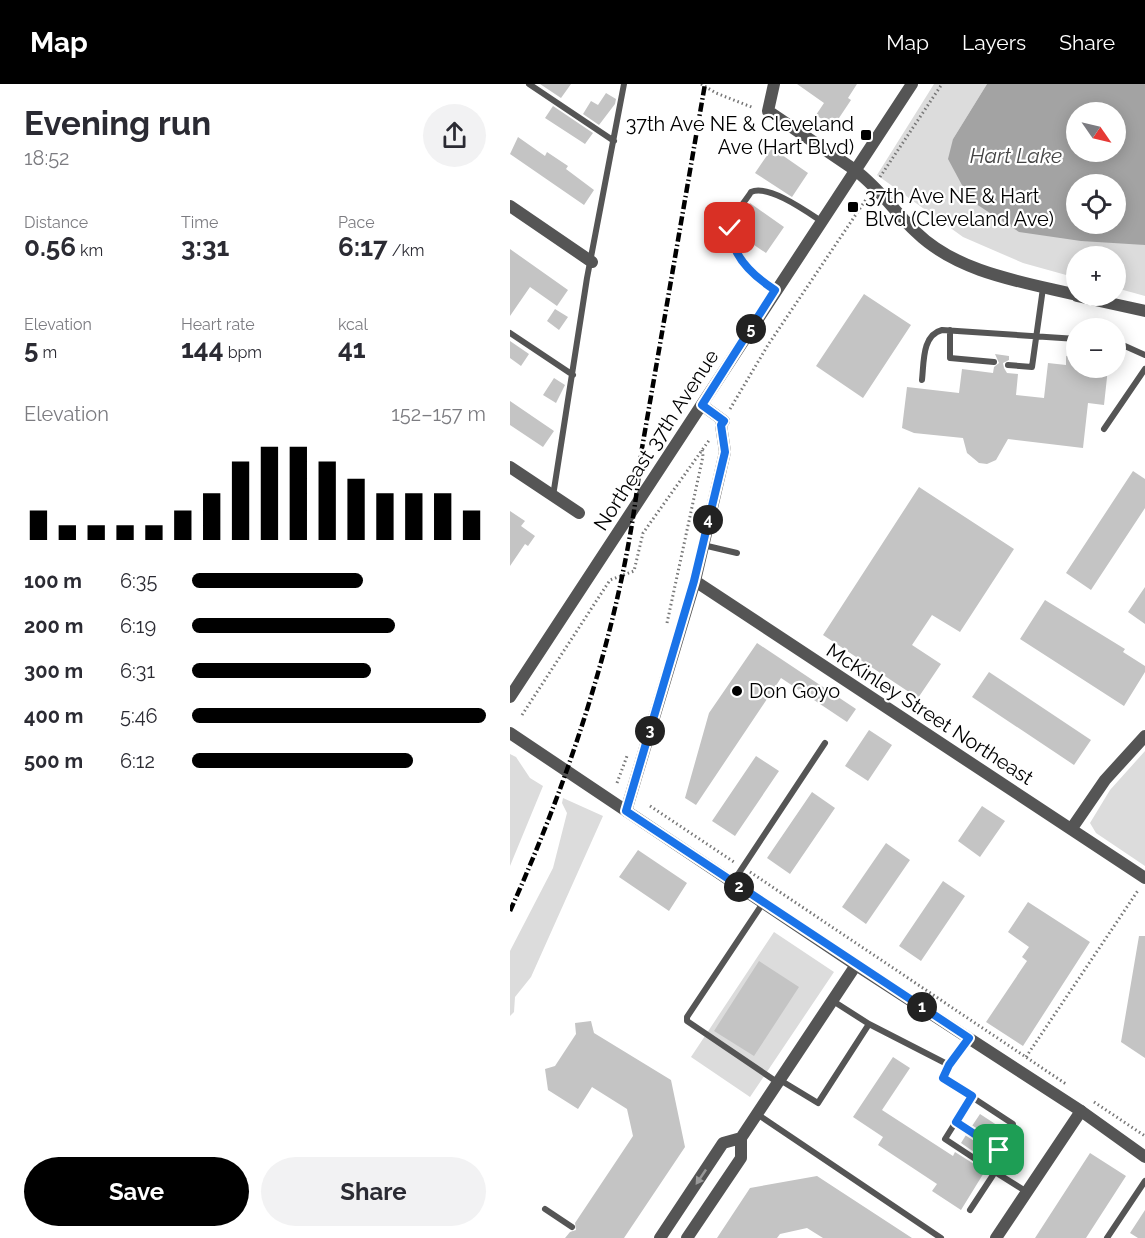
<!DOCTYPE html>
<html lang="en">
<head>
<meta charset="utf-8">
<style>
  :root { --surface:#fff; --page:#f2f2f3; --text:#2b2b33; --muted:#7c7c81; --accent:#000 }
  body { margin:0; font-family:Raleway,sans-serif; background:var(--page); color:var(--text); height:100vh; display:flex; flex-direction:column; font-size:22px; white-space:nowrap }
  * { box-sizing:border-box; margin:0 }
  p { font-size:20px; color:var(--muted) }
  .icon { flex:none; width:33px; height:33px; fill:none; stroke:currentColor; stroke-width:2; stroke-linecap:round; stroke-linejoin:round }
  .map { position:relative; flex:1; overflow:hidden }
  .drawer { display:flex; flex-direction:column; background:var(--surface); width:510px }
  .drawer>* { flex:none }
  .needle { width:39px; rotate:124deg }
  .fabs { position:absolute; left:556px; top:18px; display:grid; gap:12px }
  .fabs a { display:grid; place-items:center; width:60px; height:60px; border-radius:50%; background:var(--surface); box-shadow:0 3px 15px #0003; font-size:30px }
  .pin { position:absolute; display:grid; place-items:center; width:51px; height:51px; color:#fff; margin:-26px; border-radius:12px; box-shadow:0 3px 9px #0006 }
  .km { position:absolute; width:30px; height:30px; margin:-15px; border-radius:50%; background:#222; color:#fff; font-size:16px; line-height:30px; text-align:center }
  .round { display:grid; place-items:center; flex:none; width:63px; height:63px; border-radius:32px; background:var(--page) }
  .overview { display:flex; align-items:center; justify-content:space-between; height:102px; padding:0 24px }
  h1 { font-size:33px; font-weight:700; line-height:45px }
  .stats { display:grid; grid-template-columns:repeat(3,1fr); gap:9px; height:102px; padding:6px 24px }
  .stats div { display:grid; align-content:center }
  .stats b { font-size:26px; font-weight:700 }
  .stats small { font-size:16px; font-weight:400 }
  .stats p { font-size:16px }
  .chart { height:168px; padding:12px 24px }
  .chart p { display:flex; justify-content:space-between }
  .chart svg { width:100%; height:108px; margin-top:6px; stroke:var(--accent); stroke-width:6 }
  .action { display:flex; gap:12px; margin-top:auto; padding:12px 24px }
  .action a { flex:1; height:69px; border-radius:36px; background:var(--accent); color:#fff; font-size:24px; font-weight:700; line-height:69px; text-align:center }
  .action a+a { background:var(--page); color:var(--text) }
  ul { padding:0 24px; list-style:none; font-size:20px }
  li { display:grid; grid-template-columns:96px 72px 1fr; align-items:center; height:45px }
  li i { height:15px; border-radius:8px; background:var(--accent) }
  header { display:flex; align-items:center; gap:36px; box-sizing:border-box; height:84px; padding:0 30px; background:var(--accent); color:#fff }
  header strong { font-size:28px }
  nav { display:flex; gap:33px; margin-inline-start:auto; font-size:21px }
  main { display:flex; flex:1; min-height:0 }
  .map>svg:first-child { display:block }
  .green { fill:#dcdcdc }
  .water { fill:#a3a3a3; fill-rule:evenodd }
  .building { fill:#c4c4c4 }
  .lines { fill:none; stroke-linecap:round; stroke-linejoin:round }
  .path { stroke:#777; stroke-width:3; stroke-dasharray:1.5 3; stroke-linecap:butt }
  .service { stroke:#555; stroke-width:6 }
  .minor { stroke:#555; stroke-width:12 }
  .tertiary { stroke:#555; stroke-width:12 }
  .rail { stroke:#000; stroke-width:4.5; stroke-dasharray:9 3 1.5 3; stroke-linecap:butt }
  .oneway { fill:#999 }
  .route-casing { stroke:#fff; stroke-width:12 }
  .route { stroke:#1a73e8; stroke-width:8 }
  .poi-dot { fill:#000; stroke:#fff; stroke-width:2 }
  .labels { text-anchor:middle; stroke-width:4.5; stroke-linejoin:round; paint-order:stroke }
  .poi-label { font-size:20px; fill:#000; stroke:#fff; text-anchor:start }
  .street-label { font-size:20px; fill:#000; stroke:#fff }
  .water-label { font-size:21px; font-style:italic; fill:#444; stroke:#fff }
</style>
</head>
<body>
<header>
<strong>Map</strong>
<nav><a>Map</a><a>Layers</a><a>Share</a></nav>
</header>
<main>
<section class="drawer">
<div class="overview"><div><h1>Evening run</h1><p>18:52</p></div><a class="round"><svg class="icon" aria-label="share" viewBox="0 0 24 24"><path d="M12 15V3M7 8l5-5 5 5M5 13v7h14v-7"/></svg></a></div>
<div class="stats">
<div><p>Distance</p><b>0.56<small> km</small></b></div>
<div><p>Time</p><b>3:31</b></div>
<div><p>Pace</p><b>6:17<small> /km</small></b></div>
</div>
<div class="stats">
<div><p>Elevation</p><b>5<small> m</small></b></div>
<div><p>Heart rate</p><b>144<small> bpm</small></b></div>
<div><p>kcal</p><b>41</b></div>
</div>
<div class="chart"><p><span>Elevation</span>152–157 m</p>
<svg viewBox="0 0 160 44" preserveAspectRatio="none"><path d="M5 44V32M15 44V38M25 44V38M35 44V38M45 44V38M55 44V32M65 44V25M75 44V12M85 44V6M95 44V6M105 44V12M115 44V19M125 44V25M135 44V25M145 44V25M155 44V32"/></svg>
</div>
<ul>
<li><b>100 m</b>6:35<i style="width:58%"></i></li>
<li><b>200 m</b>6:19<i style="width:69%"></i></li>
<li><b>300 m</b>6:31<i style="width:61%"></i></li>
<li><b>400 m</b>5:46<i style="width:100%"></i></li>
<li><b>500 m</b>6:12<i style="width:75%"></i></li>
</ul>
<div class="action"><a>Save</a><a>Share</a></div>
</section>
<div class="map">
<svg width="635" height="1154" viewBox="0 0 635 1154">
  <rect width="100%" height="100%" fill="#fff"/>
  <path class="green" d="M424,0h53l-34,55 17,61 175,45v51l-29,-8v-32h-39v22l-54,-15 -60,-26 -86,-62z
    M635,667v115l-49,-33 -6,-10 20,-33z
    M0,670l6,3 14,21 13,8 -33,80z
    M53,714l40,18 -72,161 -16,20 -1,15 -4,4v-65l43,-83 14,-55 -5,-10z
    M264,848l60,40 -84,125 -59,-40z"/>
  <path class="water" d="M477,0h158v161l-64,-4 -62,-9 -49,-32 -22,-41 5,-20zM567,28h39v40h-39zM567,100h39v40h-39z"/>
  <path class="building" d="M30,0h31l-10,14z
    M287,0h60l-9,14 3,2 -18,27 -17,-12 8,-12z
    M96,9l10,6 -1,5 -16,21 -16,-11 8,-13 7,4z
    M43,22l40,27 -8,11 -40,-26z
    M8,53l27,19 2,-4 21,14 -2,3 28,21 -10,15 -74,-51z
    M262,64l36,25 -16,24 -37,-24z
    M240,119l34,24 -18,26 -31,-21 4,-14z
    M0,165l58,41 -11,16 -27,-19 -20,29z
    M354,210l47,31 -48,73 -47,-32z
    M45,225l13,8 -9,13 -12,-9z
    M0,257l19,13 -8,12 -11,-8z
    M485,270l14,2v4l-6,3 1,5 3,5 11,1 -2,21 28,3 4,-35 18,2v-9l11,2v10h31l-4,37 -16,-2 -5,45 -75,-9 -12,21 -9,4 -8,-1 -12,-10 -4,-15 -49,-5 -12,-5 5,-41 52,6 3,-24 31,4 1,-6 5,-4z
    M44,294l11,7 -9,18 -13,-8z
    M0,317l44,30 -11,16 -33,-22z
    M623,387l12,8v29l-54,82 -25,-17z
    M409,403l95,62 -54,83 -28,-17 -20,30 29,19 -23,34 -95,-63z
    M0,427l15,10 -4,5 14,10 -7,10 -3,-2 -15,22z
    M635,503v37l-17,-12z
    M535,516l80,49 -2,3 22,14v6l-21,34 -104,-67z
    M247,559l99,66 -9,13 -66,-44 -85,127 -11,-7 24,-85z
    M479,588l102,68 -17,25 -102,-68z
    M359,646l23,15 -24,36 -23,-15z
    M246,672l23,15 -44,65 -23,-15z
    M302,708l23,16 -45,66 -23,-16z
    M472,722l23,15 -25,36 -22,-16z
    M376,759l24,17 -44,64 -24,-17z
    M128,766l49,33 -18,28 -50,-34z
    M433,797l22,15 -44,65 -22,-15z
    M518,818l62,40 -67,104 -37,-24 41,-61 -5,-4 7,-10 -21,-15z
    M629,852h6v122l-24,-16z
    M249,877l40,26 -45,69 -40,-25z
    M81,937l3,12 77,47 14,67 -61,91h-59l5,-6 6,-2 -1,-7 58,-87 -6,-27 -35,-22 -14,22 -30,-19 -3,-21 10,-3 21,-32 -1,-11z
    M383,973l17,11 -28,42 71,46 2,-4 30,19 -24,39 -29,-19 5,-7 -59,-39 5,-8 -30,-20z
    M470,1030l29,19 -8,13 -29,-20z
    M456,1051l30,20 -6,8 -29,-20z
    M580,1069l36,23 -40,62h-51z
    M307,1092l95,62h-89l-16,-10 -27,6 -3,4h-60l33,-50z
    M635,1126v28h-7l-8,-5z"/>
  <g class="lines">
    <path class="path" d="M191,0l15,9 38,15
      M370,93l62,-93
      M220,325l38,-64 99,-147
      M157,539l36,-167 -1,-7
      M12,631l88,-135 24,-9 9,-38 67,-94
      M107,699l10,-27
      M140,722l84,56
      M240,788l316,212
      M516,973l113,-168
      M584,1018l51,34"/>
    <path class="service" d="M19,0l85,57
      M265,206c-18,-12 -53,-40 -44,-66 3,-11 14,-22 20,-32 17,-8 55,19 70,29
      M440,246v28l44,4
      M0,249l63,42
      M606,258l29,13
      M498,281l24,2 11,-79
      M412,296c2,-18 0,-45 20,-50l135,9
      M594,345l41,-60
      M43,412l34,-218 37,-194
      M193,461l34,8
      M223,798l92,-139
      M253,819l-76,114v4l90,61
      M323,917l36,23 80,41 19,-27
      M439,981l-6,13 70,46 2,17 -20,31 32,20
      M270,996l38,23 51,-79
      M247,1030l184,124
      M446,1038l50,33
      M35,1125l27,18
      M460,1126l25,-38 -50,-33 27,-43
      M597,1154l38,-57"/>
    <path class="minor" d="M264,0l-6,27 87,59
      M0,122l82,56
      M0,383l69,46
      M185,497l450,297
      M116,727l69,-230 30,-129 -4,-27 3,-4 -22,-16
      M562,744l33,-48 40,-44
      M150,1154l63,-95 18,-5
      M177,1154l54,-80v-20l115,-173
      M486,1154l85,-127"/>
    <path class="tertiary" d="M345,86c25,19 39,41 61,62 42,41 107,50 161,63
      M567,212l68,15
      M0,613c135,-204 267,-409 402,-613
      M0,649l346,232 225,146 64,46"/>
    <path class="rail" d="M0,827c63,-139 117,-306 131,-457l64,-370"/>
  </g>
  <defs><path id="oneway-solid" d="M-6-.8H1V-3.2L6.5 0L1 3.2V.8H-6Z" transform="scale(1.5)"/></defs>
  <use class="oneway" href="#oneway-solid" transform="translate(191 1093) rotate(124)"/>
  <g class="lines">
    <g class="route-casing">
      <path id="route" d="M220,144c1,27 23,48 45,62l-73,115 22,16 -3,4 4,27 -31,129 -68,230 343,227 -20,27 -6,13 29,18 -16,26 43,28"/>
    </g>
    <use href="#route" class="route"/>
  </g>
  <g class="poi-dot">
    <rect x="350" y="45" width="12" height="12" rx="3"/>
    <rect x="337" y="117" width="12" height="12" rx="3"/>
    <circle cx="227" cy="607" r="6"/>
  </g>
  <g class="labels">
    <g class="poi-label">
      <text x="344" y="47" text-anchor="end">37th Ave NE &amp; Cleveland<tspan x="344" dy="23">Ave (Hart Blvd)</tspan></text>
      <text x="355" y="119">37th Ave NE &amp; Hart<tspan x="355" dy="23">Blvd (Cleveland Ave)</tspan></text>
      <text x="239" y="614">Don Goyo</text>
    </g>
    <g class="street-label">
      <text transform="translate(146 356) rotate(-57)" y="7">Northeast 37th Avenue</text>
      <text transform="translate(420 630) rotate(33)" y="7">McKinley Street Northeast</text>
    </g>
    <g class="water-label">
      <text x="506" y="79">Hart Lake</text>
    </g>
  </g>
</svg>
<div class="fabs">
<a><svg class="needle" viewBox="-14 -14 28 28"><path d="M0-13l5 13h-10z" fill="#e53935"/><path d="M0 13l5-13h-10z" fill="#7c7c81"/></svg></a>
<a><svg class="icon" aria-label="locate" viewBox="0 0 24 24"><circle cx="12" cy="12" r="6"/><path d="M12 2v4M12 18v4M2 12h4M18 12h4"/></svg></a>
<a>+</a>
<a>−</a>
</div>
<div class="pin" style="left:489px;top:1066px;background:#1e9e55"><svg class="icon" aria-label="arrive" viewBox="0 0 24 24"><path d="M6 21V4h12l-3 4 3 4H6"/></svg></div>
<div class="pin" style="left:220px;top:144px;background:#d93025"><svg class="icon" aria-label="check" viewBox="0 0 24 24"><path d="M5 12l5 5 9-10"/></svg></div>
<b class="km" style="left:412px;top:923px">1</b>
<b class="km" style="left:229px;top:803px">2</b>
<b class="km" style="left:140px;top:647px">3</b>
<b class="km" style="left:198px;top:436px">4</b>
<b class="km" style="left:241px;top:245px">5</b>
</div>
</main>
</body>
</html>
